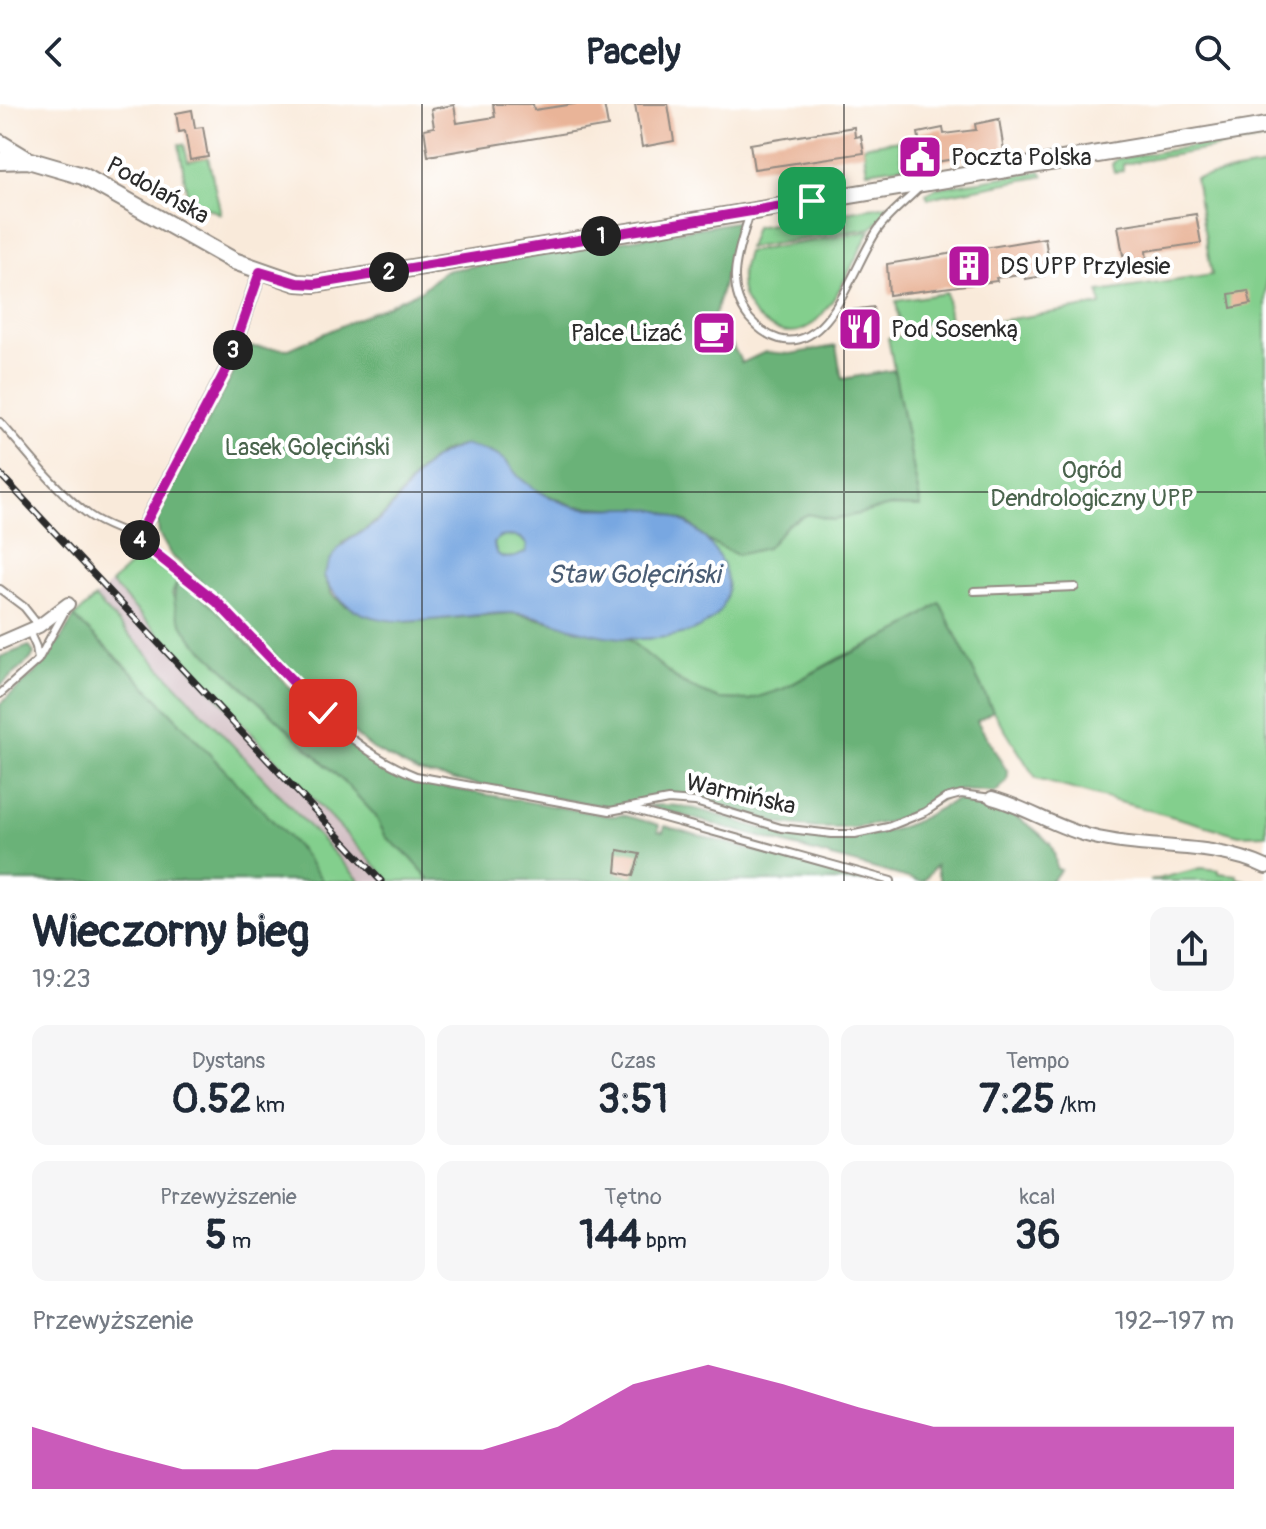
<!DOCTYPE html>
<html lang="pl">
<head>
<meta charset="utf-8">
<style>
  :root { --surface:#fff; --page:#f6f6f7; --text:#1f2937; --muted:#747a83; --accent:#b5179e }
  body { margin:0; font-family:Pangolin,sans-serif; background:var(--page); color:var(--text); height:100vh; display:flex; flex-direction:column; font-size:30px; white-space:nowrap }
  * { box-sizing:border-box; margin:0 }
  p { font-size:26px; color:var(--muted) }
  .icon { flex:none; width:44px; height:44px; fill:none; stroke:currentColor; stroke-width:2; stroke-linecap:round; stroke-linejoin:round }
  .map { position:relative; height:777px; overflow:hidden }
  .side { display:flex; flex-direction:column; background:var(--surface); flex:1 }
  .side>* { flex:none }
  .pin { position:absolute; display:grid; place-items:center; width:68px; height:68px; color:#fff; margin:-34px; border-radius:16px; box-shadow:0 4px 12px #0006 }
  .km { position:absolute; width:40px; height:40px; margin:-20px; border-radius:50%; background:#222; color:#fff; font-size:22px; line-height:40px; text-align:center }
  .round { display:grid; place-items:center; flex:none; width:84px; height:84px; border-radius:16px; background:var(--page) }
  .head { display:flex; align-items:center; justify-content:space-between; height:136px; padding:0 32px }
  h1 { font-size:44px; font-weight:700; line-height:60px }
  .stats { display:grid; grid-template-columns:repeat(3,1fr); gap:12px; height:136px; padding:8px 32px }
  .stats div { display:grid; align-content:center; border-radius:16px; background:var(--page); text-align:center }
  .stats b { font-size:40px; font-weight:700 }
  .stats small { font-size:22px; font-weight:400 }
  .stats p { font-size:22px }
  .chart { height:224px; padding:16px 32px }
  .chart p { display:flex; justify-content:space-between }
  .chart svg { width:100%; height:144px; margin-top:8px; fill:var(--accent); opacity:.7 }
  header { display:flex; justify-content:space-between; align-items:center; height:104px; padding:0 32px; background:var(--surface); font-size:36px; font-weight:700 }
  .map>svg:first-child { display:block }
  .industrial { fill:#d2bec3 }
  .green { fill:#83cf8d; stroke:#577d5c; stroke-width:2 }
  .forest { fill:#6ab278; stroke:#4a6e52; stroke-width:2 }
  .water { fill:#78a7e1; stroke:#526986; stroke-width:2; fill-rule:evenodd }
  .building { fill:#e9b498 }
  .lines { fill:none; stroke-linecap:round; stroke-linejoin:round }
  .lane-casing { stroke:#928a82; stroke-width:10 }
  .street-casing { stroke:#928a82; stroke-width:16 }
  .secondary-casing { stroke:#928a82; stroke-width:20 }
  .lane { stroke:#fff; stroke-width:6 }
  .street { stroke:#fff; stroke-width:12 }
  .secondary { stroke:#fff; stroke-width:16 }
  .rail-casing { stroke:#2b2b2b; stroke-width:7 }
  .rail { stroke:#fff; stroke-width:4; stroke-dasharray:12; stroke-linecap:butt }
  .route-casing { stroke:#fff; stroke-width:16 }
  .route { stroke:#b5179e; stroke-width:10 }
  .grid { fill:none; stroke:#2b2b2b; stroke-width:2; stroke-opacity:0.55 }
  .labels { text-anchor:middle; stroke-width:8; stroke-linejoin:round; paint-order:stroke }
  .poi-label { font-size:24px; fill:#2b2b2b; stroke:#fff; text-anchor:start }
  .street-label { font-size:24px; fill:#2b2b2b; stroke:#fff }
  .park-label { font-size:24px; fill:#4a644d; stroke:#fff }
  .water-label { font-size:26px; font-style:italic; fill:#4a5d74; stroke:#fff }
</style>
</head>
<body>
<header><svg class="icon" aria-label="back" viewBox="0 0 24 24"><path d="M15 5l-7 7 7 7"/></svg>Pacely<svg class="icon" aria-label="search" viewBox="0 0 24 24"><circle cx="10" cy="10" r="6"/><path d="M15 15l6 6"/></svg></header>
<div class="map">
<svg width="1266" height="777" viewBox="0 0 1266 777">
  <rect width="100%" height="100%" fill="#fff"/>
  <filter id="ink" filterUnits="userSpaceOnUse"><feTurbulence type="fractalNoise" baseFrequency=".0125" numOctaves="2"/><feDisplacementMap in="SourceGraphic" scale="16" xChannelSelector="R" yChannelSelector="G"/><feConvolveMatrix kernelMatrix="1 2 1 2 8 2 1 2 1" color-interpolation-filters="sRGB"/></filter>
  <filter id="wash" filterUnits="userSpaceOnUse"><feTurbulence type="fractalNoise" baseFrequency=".006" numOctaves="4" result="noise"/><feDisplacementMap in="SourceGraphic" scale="32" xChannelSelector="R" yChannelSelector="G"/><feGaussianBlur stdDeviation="1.8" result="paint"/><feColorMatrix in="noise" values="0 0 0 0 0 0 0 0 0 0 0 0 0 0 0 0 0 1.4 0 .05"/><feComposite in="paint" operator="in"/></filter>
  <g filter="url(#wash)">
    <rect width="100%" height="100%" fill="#f9eada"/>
    <path class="industrial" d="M111,479l279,298h-30l-265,-283z"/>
    <path class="green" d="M1266,30v5l-143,25v7l-9,1 -2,-8 5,-5z
      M899,36l4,26 -36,5 -4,-25z
      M179,40h5l4,17 20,-4 13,57 -33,-14z
      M1266,62v668l-27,1 -203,-56 -43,-68 -53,-108 -39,27 -62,28 -56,31 -34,11 -30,-1 -22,-7 -45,-31 -24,-22 -38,-16 87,-89 90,14 21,-24 20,-10 26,6 56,-14 31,1 -33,-169 213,-33 -2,-13 113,-17 -17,-97z
      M1041,67l3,5 -116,22 -2,-4 10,-6z
      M894,100l-22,24 -124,20 7,-21z
      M870,127c-15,27 -35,76 -59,94 -26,19 -59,-4 -68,-30 -5,-14 0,-29 4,-43z
      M946,189l4,28 -50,7 -4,-27z
      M509,431l12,3 6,7 -1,7c-13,8 -31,10 -32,-9l5,-6z
      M140,452l38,23 -6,15 20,45 155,146 28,30 11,22 25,21 20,23h-41l-279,-298z
      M95,494l265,283h-37l-22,-30 -168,-178 -59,-56z
      M1201,764l18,2v3l18,2v3l10,3h-97z"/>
    <path class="forest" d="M740,117l-27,100 -14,8 11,24 21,-10 11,20 23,-11 25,2 46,-8 6,33 52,-9 27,137 -31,-1 -56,14 -26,-6 -20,10 -21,24 -30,7 -27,-13 -22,-20 -28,-11 -86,-5 -37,-15 -19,-14 -12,-16 -17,-10 -25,-6 -22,7 -23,19 -33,42 -20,16 -22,12 -20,35 8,19 14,11 61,16 105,-9 116,26 55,45 36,15 30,1 34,-11 56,-30 62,-29 39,-27 53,108 -16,10 31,52 -1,8 -12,12 -35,-3 -37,19 -35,13 -35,6h-37l-35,-4 -86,-25 -36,-3 -49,11 -97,-15 -96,-20 -44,-23 -40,-32 -109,-115 -53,-47 -12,-21 -2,-16 2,-8 75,-138 17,-25 38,2 133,-59 22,-19z
      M178,475l38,30 110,117 41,32 22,14 24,10 197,34 12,-1 37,10 -1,6 5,1 2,-6 199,55h-433l-20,-23 -25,-21 -11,-22 -28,-30 -155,-146c-14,-19 -23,-36 -14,-60z
      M74,513l59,56 168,178 22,30h-323v-177l36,-32 18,-32 5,2z
      M29,542l5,7 -3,6 -31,27v-29z
      M962,694c27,1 70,25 88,46 5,8 6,15 6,24l4,2 -8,11h-112l-4,-16 -12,16h-5l-272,-75c47,-6 88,18 132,27 43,9 93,7 133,-10 18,-8 32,-19 50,-25z"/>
    <path class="water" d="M464,341c14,4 28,6 40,15 6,5 10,12 16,18 14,12 35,23 53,28 29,7 62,-3 90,6 63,20 100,105 14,123 -34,7 -69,4 -102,-6 -20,-6 -43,-16 -64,-16 -61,-1 -154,35 -187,-37 13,-43 37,-35 63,-63 29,-31 32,-54 77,-68zM509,432l12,2 6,7 -1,7c-13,8 -31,10 -32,-9l5,-6z"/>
    <g id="blocks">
      <path class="building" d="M493,0h40l1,6 40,-6h30l4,22 -180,30 -4,-27 10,-2 -3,-18 23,-4 3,18 38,-6z
        M635,0h33l6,37 -32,6z
        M192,6l3,18 8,-1 5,30 -18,3 -5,-29 -6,1 -3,-19z
        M999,15l5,32 -81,13v-2l-5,1 -2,-12 5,-1 -3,-17 25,-5 1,6 32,-4 -1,-6z
        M854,23l1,10 6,-1 3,17 -110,16 -4,-25z
        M1196,110l5,29 -55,8 1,9 -6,3 -10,-1 -2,-8 -6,1 -5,-29z
        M1045,134l5,31 -6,1v6l-19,3 -1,-6 -28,5 1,3 -108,14 -2,-31z
        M1248,187l3,13 -20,4 -2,-14z
        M873,203l5,32 -32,5 -4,-25 9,-2 -1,-7z
        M713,217l8,16 -15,7 -8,-16z
        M618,746l22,4 -7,22 -17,-4z"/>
    </g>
  </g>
  <g filter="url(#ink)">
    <use href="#blocks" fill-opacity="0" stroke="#928a82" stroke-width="2"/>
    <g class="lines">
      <g class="lane-casing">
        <path id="lane" d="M750,109c-11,36 -27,72 -1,105 9,10 17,17 30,21 52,15 76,-79 100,-111 10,-14 26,-26 39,-39
          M0,318c28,31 55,68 89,93 15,11 34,15 49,24 22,14 44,33 63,49 76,63 120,150 215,188l194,35 58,-11 27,2 86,26 51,6h23l33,-7 37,-15 21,-14 15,-4 31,4
          M0,485l24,18 15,19
          M974,487l101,-4
          M29,527l7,16 2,13
          M0,590l38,-34 27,-49
          M628,704l263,73"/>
      </g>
      <g class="street-casing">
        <path id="street" d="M137,435l89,-169 34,-98
          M0,539l39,-17 29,-22
          M992,694c34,9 64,30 98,38 57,15 122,5 176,31"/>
      </g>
      <g class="secondary-casing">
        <path id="secondary" d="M0,39l28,17
          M0,57l28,-1 55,16 151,85 63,22 18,1 951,-158"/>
      </g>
      <use href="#lane" class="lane"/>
      <use href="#street" class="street"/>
      <use href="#secondary" class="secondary"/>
      <g class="rail-casing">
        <path id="rail" d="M0,370l381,407"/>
      </g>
      <use href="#rail" class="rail"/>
    </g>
  </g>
  <g class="lines" filter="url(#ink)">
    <g class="route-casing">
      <path id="route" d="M323,609l-106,-111 -80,-63 89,-169 34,-98 37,11 18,1 497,-83"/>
    </g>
    <use href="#route" class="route"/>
  </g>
  <path class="grid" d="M422,0v777M844,0v777M0,388h1266"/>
  <defs>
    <g id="civic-square" transform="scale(2.3)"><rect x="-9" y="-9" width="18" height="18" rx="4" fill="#b5179e" stroke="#fff"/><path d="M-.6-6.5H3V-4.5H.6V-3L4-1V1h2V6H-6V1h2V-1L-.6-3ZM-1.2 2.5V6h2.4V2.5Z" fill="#fff"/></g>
    <g id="building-square" transform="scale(2.3)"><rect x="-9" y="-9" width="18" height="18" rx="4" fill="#b5179e" stroke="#fff"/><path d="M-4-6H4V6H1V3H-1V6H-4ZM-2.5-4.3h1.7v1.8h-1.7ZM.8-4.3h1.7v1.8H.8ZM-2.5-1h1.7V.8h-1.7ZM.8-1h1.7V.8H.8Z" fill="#fff"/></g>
    <g id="restaurant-square" transform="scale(2.3)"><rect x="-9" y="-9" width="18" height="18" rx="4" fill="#b5179e" stroke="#fff"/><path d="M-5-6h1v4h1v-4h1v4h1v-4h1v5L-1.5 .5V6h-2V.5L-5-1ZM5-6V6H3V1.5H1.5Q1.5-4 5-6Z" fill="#fff"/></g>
    <g id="cafe-square" transform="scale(2.3)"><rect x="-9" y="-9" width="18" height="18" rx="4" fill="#b5179e" stroke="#fff"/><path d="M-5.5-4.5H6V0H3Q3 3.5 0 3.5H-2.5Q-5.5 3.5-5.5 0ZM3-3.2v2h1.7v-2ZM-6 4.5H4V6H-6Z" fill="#fff"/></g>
  </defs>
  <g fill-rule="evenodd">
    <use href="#civic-square" x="920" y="53"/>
    <use href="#building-square" x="969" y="162"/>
    <use href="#restaurant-square" x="860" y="225"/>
    <use href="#cafe-square" x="714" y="229"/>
  </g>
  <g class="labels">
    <g class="poi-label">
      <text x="951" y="61">Poczta Polska</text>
      <text x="1000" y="170">DS UPP Przylesie</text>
      <text x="891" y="233">Pod Sosenką</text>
      <text x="683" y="237" text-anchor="end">Palce Lizać</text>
    </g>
    <g class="street-label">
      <text transform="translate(158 86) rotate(29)" y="8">Podolańska</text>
      <text transform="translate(741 690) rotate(13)" y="8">Warmińska</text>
    </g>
    <g class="park-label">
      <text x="307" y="351">Lasek Golęciński</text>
      <text x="1092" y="374">Ogród<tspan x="1092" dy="28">Dendrologiczny UPP</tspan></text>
    </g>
    <g class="water-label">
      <text x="634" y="479">Staw Golęciński</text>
    </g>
  </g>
</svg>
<div class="pin" style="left:812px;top:97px;background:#1e9e55"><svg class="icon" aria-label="arrive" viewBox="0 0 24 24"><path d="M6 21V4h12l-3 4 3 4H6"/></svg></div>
<div class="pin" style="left:323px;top:609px;background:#d93025"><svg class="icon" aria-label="check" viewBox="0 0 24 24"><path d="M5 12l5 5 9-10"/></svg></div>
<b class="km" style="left:601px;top:132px">1</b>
<b class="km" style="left:389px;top:168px">2</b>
<b class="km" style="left:233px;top:246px">3</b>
<b class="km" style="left:140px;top:436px">4</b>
</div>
<section class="side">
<div class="head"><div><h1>Wieczorny bieg</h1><p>19:23</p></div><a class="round"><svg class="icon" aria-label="share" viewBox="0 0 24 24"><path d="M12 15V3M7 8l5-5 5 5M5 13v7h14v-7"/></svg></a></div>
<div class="stats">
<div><p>Dystans</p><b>0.52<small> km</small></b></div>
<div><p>Czas</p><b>3:51</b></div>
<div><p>Tempo</p><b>7:25<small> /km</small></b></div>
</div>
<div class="stats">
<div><p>Przewyższenie</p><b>5<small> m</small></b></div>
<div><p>Tętno</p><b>144<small> bpm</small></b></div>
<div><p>kcal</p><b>36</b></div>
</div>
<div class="chart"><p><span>Przewyższenie</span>192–197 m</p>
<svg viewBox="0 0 160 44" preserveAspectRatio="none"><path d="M0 44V25L10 32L20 38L30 38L40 32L50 32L60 32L70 25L80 12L90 6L100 12L110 19L120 25L130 25L140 25L150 25L160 25V44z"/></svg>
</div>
</section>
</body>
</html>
